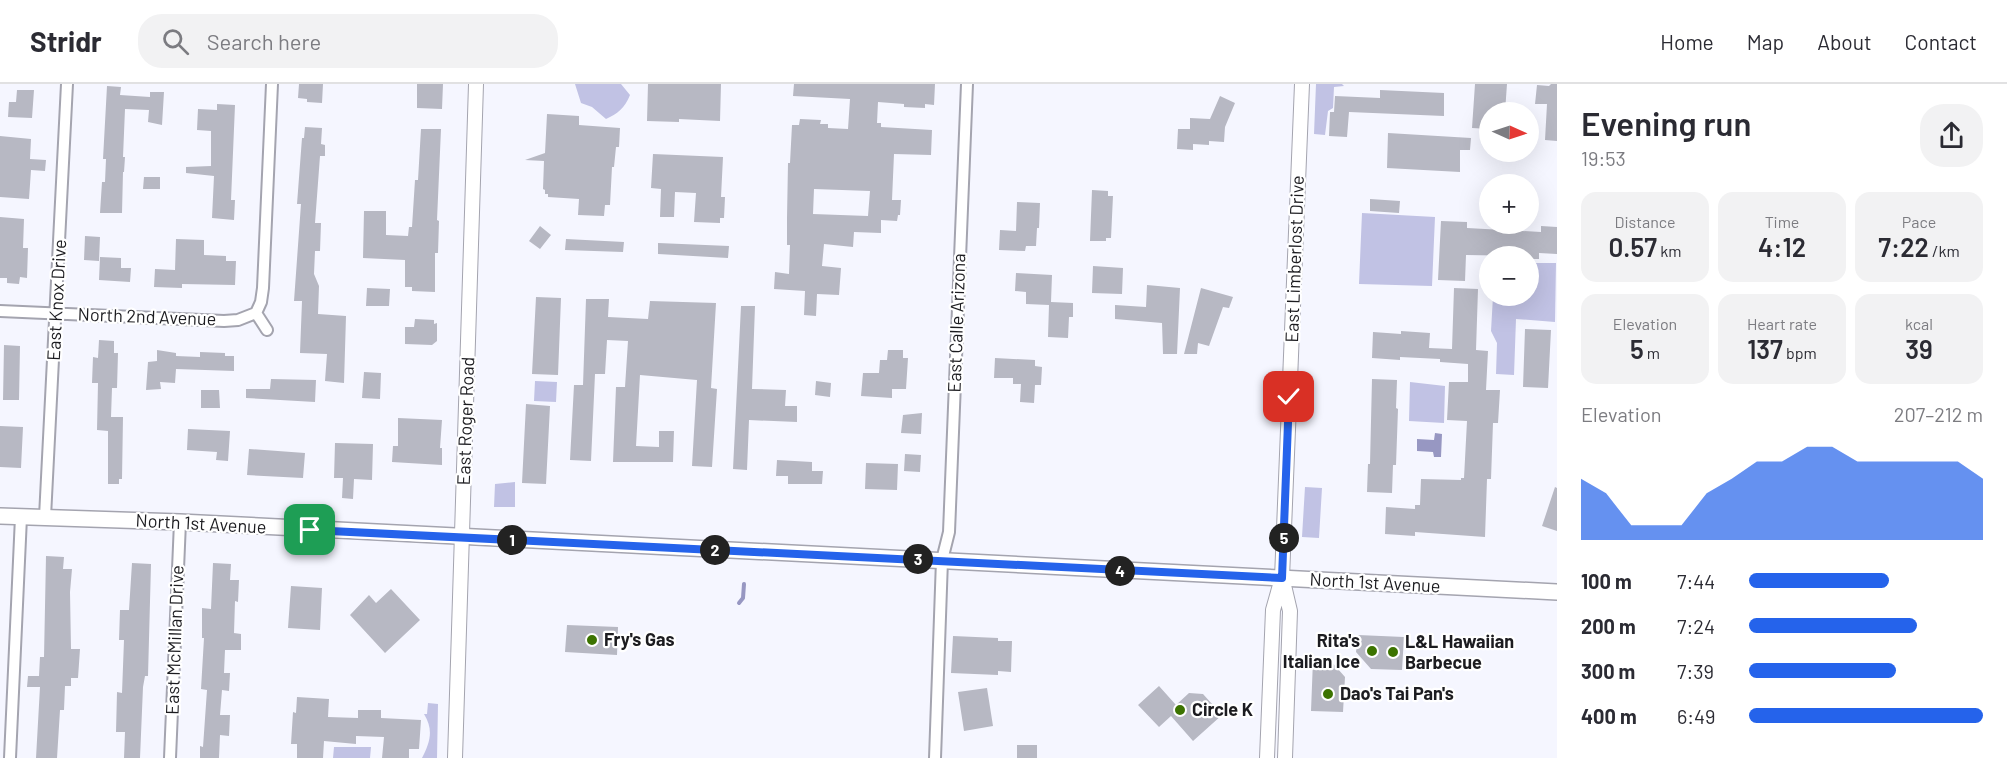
<!DOCTYPE html>
<html lang="en">
<head>
<meta charset="utf-8">
<style>
  :root { --surface:#fff; --page:#f2f2f3; --text:#2b2b33; --muted:#7c7c81; --line:#e1e1e2; --accent:#2563eb }
  body { margin:0; font-family:Barlow,sans-serif; background:var(--page); color:var(--text); height:100vh; display:flex; flex-direction:column; font-size:22px; white-space:nowrap }
  * { box-sizing:border-box; margin:0 }
  p { font-size:20px; color:var(--muted) }
  .icon { flex:none; width:33px; height:33px; fill:none; stroke:currentColor; stroke-width:2; stroke-linecap:round; stroke-linejoin:round }
  .map { position:relative; flex:1; overflow:hidden }
  .drawer { display:flex; flex-direction:column; background:var(--surface); width:450px }
  .drawer>* { flex:none }
  .needle { width:39px; rotate:93deg }
  .controls { position:absolute; left:1479px; top:18px; display:grid; gap:12px }
  .controls a { display:grid; place-items:center; width:60px; height:60px; border-radius:50%; background:var(--surface); box-shadow:0 6px 24px #0002; font-size:30px }
  .pin { position:absolute; display:grid; place-items:center; width:51px; height:51px; color:#fff; margin:-26px; border-radius:12px; box-shadow:0 3px 9px #0006 }
  .km { position:absolute; width:30px; height:30px; margin:-15px; border-radius:50%; background:#222; color:#fff; font-size:16px; line-height:30px; text-align:center }
  .round { display:grid; place-items:center; flex:none; width:63px; height:63px; border-radius:24px; background:var(--page) }
  .overview { display:flex; align-items:center; justify-content:space-between; height:102px; padding:0 24px }
  h1 { font-size:33px; font-weight:600; line-height:45px }
  .metrics { display:grid; grid-template-columns:repeat(3,1fr); gap:9px; height:102px; padding:6px 24px }
  .metrics div { display:grid; align-content:center; border-radius:15px; background:var(--page); text-align:center }
  .metrics b { font-size:26px; font-weight:600 }
  .metrics small { font-size:16px; font-weight:400 }
  .metrics p { font-size:16px }
  .chart { height:168px; padding:12px 24px }
  .chart p { display:flex; justify-content:space-between }
  .chart svg { width:100%; height:108px; margin-top:6px; fill:var(--accent); opacity:.7 }
  ul { padding:0 24px; list-style:none; font-size:20px }
  li { display:grid; grid-template-columns:96px 72px 1fr; align-items:center; height:45px }
  li i { height:15px; border-radius:8px; background:var(--accent) }
  header { display:flex; align-items:center; gap:36px; box-sizing:border-box; height:84px; padding:0 30px; background:var(--surface); border-bottom:2px solid var(--line) }
  header strong { font-size:28px }
  nav { display:flex; gap:33px; margin-inline-start:auto; font-size:21px }
  .search { width:420px; height:54px; background:var(--page); display:flex; align-items:center; gap:15px; box-sizing:border-box; padding:0 21px; border-radius:24px; color:var(--muted); font-size:22px }
  main { display:flex; flex:1; min-height:0 }
  .map>svg:first-child { display:block }
  .green { fill:#c1c2e4 }
  .water { fill:#9797c2 }
  .lines { fill:none; stroke-linecap:round; stroke-linejoin:round }
  .stream { stroke:#9797c2; stroke-width:4 }
  .building { fill:#b7b8c3; fill-rule:evenodd }
  .minor-casing { stroke:#a4a4af; stroke-width:14 }
  .tertiary-casing { stroke:#a4a4af; stroke-width:16 }
  .secondary-casing { stroke:#a4a4af; stroke-width:18 }
  .minor { stroke:#fff; stroke-width:10 }
  .tertiary { stroke:#fff; stroke-width:14 }
  .secondary { stroke:#fff; stroke-width:15 }
  .route-casing { stroke:#fff; stroke-width:12 }
  .route { stroke:#2563eb; stroke-width:8 }
  .poi-dot { fill:#3c7300; stroke:#fff; stroke-width:2 }
  .labels { text-anchor:middle; stroke-width:4.5; stroke-linejoin:round; paint-order:stroke }
  .street-label { font-size:18px; fill:#1c1c20; stroke:#fff }
  .poi-label { font-size:18px; font-weight:bold; fill:#1c1c20; stroke:#fff; text-anchor:start }
</style>
</head>
<body>
<header>
<strong>Stridr</strong>
<div class="search"><svg class="icon" aria-label="search" viewBox="0 0 24 24"><circle cx="10" cy="10" r="6"/><path d="M15 15l6 6"/></svg>Search here</div>
<nav><a>Home</a><a>Map</a><a>About</a><a>Contact</a></nav>
</header>
<main>
<div class="map">
<svg width="1557" height="674" viewBox="0 0 1557 674">
  <rect width="100%" height="100%" fill="#f5f6ff"/>
  <path class="green" d="M575,0h46l9,11c-5,13 -13,19 -24,24l-14,-12 -11,-4z
    M1316,0h26l2,2 -10,1 -1,21 -5,3 -3,24 -11,-1z
    M1362,129l73,4 -3,69 -73,-2z
    M1529,179h27l-1,59 -39,-3 -2,56 -18,-1 1,-31 -6,-12 2,-35h35z
    M535,297l22,1 -1,20 -22,-1z
    M1410,298l35,4 -1,37 -35,-2z
    M515,398v25h-21l1,-23z
    M1305,403l17,1 -3,50 -17,-1z
    M428,619l10,1 -1,54h-15c8,-16 12,-28 2,-44h3z
    M334,663h37l-1,11h-37z"/>
  <path class="water" d="M1435,349l7,1 -1,23h-7l-1,-5 -16,-1v-12l17,1z"/>
  <g class="lines">
    <path class="stream" d="M739,519l4,-5 1,-14"/>
  </g>
  <path class="building" d="M299,0h24l-1,19 -15,-1v-3l-9,-1z
    M417,0h26l-1,25 -25,-1z
    M648,0h73l-1,37 -41,-2v3l-32,-1z
    M794,0h141l-1,21 -9,-1v4l-21,-1v-3l-26,-2 -1,21h4v4l51,3 -1,25 -37,-1 -2,46h9l-1,15h-2l-1,6 -16,-1v13l-27,-1 -1,15 -29,-3 -2,22 19,2 -2,27 -22,-1 -1,22 -12,-1 1,-24 -31,-2 1,-17 14,2 1,-29h-3v-27l1,-55h2l2,-38h7l1,-6 21,1 -1,4h8v4l20,1 2,-30 -57,-3zM814,105l56,2 -2,25 -55,-2z
    M1475,0h32l-2,28h-15v17l-18,-1z
    M1551,0h6v57l-12,-1 2,-36h-12l2,-19 12,1z
    M107,2l14,1 -1,8 30,2v-5h14l-2,33 -14,-3 1,-12 -24,-1 -2,48h2l-1,15h-1l-1,41h-22l2,-31h3l1,-23h-3z
    M17,6h17l-2,28 -24,-1 1,-15h7z
    M1380,6l64,3v23l-95,-4 -2,25 -18,-1 1,-24h4l1,-16 45,2z
    M1220,12l15,7 -10,24 -1,15 -15,-1v4l-16,-1v6l-16,-1 1,-20h12v-11l20,1z
    M217,20l18,1 -4,95h4l-1,20 -22,-2 2,-42 -28,-3v-6l25,-1v-35l-14,-1 1,-21 19,1z
    M547,30l32,2v9l41,3 -1,19h-3l-2,20h-2l-2,38h-5l-1,11 -26,-1 1,-16 -31,-2v-3h-3v-4l-2,-1 1,-28 -19,-1 20,-7z
    M305,43l17,1 -1,16 4,1v11h-5l-5,67h6l-1,28h-5l-1,23 5,12 -1,28 28,2 -2,67 -19,-2 2,-27 -27,-1 2,-52h-8l7,-97h-4l5,-66h2z
    M421,45h20l-4,91 2,1 -1,32h-3v39l-23,-1v-4h-7v-27l-42,-2 1,-47h22v24l22,1 1,-9h3l3,-47h3z
    M1388,49l83,5 -1,12h-10v22l-73,-4z
    M0,52l31,3 -1,20 16,1 -1,11 -14,-1 -2,29 -29,-2z
    M653,70l70,3 -2,40h4l-1,21h-4v5l-26,-1 2,-29 -21,-1 -1,25h-14l1,-28 -10,-1z
    M144,93h16v12h-17z
    M1092,106l16,1v5h5l-2,42h-5v3h-16z
    M1370,115l30,2 -1,12 -29,-2z
    M1017,118l23,1 -1,25h-2l-1,18h-10l-1,5 -26,-1 1,-20 16,1z
    M0,133l24,2 -1,29h5l-1,30 -7,-1 -1,7 -12,-1v-5h-7z
    M1441,137l26,1v6l74,4v-6l16,1v27l-18,-1v6h-11v-3l-62,-1 -1,26 -27,-1z
    M540,142l11,9 -11,14 -11,-8z
    M85,152l15,1 -1,24 -15,-1z
    M176,155l28,1v15l22,1v5h10l-1,24 -53,-1v4l-28,-1 1,-18 20,1z
    M566,155l58,3 -1,10 -58,-2z
    M658,159l71,3 -1,12 -70,-4z
    M100,173l21,1v10h10l-1,14 -31,-2z
    M1093,182l30,2 -1,26 -30,-1z
    M1016,189l36,2 -1,27 22,1v14h-4l-1,21 -20,-1 1,-32 -23,-1v-12l-11,-1z
    M1147,201l33,3 -3,66h-14l-1,-31 -47,-4v-14l31,2z
    M367,204l23,1 -1,17h-23z
    M1201,204l32,9 -4,11 -6,-1 -14,39 -11,-3 -1,11h-13z
    M1454,204l24,1 -2,61 12,1 -2,39h14l-2,33h-5l-2,56h-4l-2,58 -70,-5v4l-30,-2 1,-27 29,2v-4h5l1,-26 40,1v-2h3l3,-57 -20,-1 2,-38h19v-18l-28,-2v-3l-40,-2v3l-28,-2 1,-26 28,2v-3l29,2 -1,15 23,1z
    M536,213l25,1 -3,77 -26,-1z
    M586,215h23l-1,18 40,2 2,-18 66,2 -5,85 6,1 -5,78 -20,-1 5,-86 -57,-5 -4,71 23,1v-16h15l-1,31h-60l3,-75h9l3,-46 -21,-1 -2,34h-10l-4,87 -21,-1 4,-75h9z
    M741,222h14l-3,83 34,1 -1,16h12v16l-48,-2 -2,50 -14,-1z
    M415,235l19,1v4l3,-1v18l-5,4 -27,-1v-17h9z
    M1525,245l26,1 -3,58 -25,-1z
    M99,256l15,1v12h4l-1,35h-5l-1,29h12l-1,62h-3v5h-11v-53l-11,-1 1,-47h-6l1,-26 5,1z
    M4,261l16,1 -1,54h-16z
    M157,266l19,3v3l24,1v-5l25,1v3h9v15l-58,-2 -1,14 -15,-1 1,7 -15,1 2,-28 9,-1z
    M888,266h15v8h5l-2,31h-14v9l-31,-2 2,-23h16l1,-13h7z
    M995,274l40,2v6l7,1 -1,18h-6l-1,18 -14,-1 1,-18h-8v-6h-19z
    M364,288l17,1 -1,26 -18,-1z
    M271,295l45,1 -1,22 -69,-4v-9h24z
    M1372,295l25,1 -1,28 2,1 -2,56h-3l-1,28 -25,-1 1,-28h2z
    M816,297l15,2 -1,14 -15,-2z
    M201,306h18l1,18h-19z
    M526,320l24,2 -4,78 -24,-1z
    M922,329l-1,21 -20,-1 2,-18z
    M398,334l44,2 -2,28h2v17l-50,-3 1,-16h5z
    M0,342l23,1 -2,41 -21,-1z
    M188,345l42,2 -2,30 -12,-1 1,-8 -30,-2z
    M335,359l38,1 -1,36 -18,-1 -1,20 -11,-1 1,-20h-9z
    M249,365l56,4 -2,25 -56,-3z
    M905,370l16,1 -1,17 -16,-1z
    M777,376l35,2v9h11l-1,13h-34v-8h-12z
    M866,379l32,1 -1,26 -32,-1z
    M1555,403l2,1v43l-15,-5z
    M46,472l18,1 -1,12h9l-2,23 1,57h9l-2,29h-7v8h-6l-1,24h-4l-3,48h-21l4,-71h-13l1,-11h11l1,-19h4z
    M132,479l19,1 -3,112h-3l-2,11 -3,71h-16l1,-26h-9l1,-40 5,1 2,-53h-5l1,-30h9z
    M213,479l18,1 -1,16h9l-1,22 -3,-1 -1,32 7,1v16h-16l-1,23h6l-1,18 -7,-1 -2,25h10l-1,21 -9,-1 -1,23h-19v-12l3,1 4,-57 -6,-1 3,-51h-2v-30l9,1z
    M291,502l31,2 -2,42 -32,-2z
    M391,505l29,31 -35,33 -35,-38 19,-20 7,8z
    M567,541l51,2 -1,28 -52,-3z
    M1358,551l46,2 -2,33 -31,-1 -15,-17z
    M953,552l45,2v3h14l-1,31 -13,-1v4l-47,-2z
    M1313,576h17l15,17 -2,35 -32,-1z
    M1159,602l17,19 13,-12 14,1 19,21 -29,26 -22,-25 -12,11 -21,-22z
    M987,604l6,38 -29,5 -6,-39z
    M297,613l32,2 -1,18 30,1v-8h23v8l40,2 -2,29h-10v9h-27l2,-21 -28,-1v8l-32,-3 -1,17h-26v-14h-6l2,-32 3,1z
    M1017,661h20v13h-20z"/>
  <g class="lines">
    <g class="minor-casing">
      <path id="minor" d="M0,227l224,10 14,-1 18,-7
        M256,229l5,-11 2,-14 9,-204
        M256,229l11,17
        M45,433l22,-433
        M10,674l11,-241
        M170,674l10,-236
        M935,674l7,-198 7,-28 18,-448"/>
    </g>
    <g class="tertiary-casing">
      <path id="tertiary" d="M1283,497l7,30 -5,147
        M455,674l21,-674
        M1267,674l6,-148 9,-32 20,-494"/>
    </g>
    <g class="secondary-casing">
      <path id="secondary" d="M0,432l180,6 1377,70"/>
    </g>
    <use href="#minor" class="minor"/>
    <use href="#tertiary" class="tertiary"/>
    <use href="#secondary" class="secondary"/>
  </g>
  <g class="lines">
    <g class="route-casing">
      <path id="route" d="M310,446l972,48 7,-181"/>
    </g>
    <use href="#route" class="route"/>
  </g>
  <g class="poi-dot">
    <circle cx="592" cy="556" r="6"/>
    <circle cx="1372" cy="567" r="6"/>
    <circle cx="1393" cy="568" r="6"/>
    <circle cx="1328" cy="610" r="6"/>
    <circle cx="1180" cy="626" r="6"/>
  </g>
  <g class="labels">
    <g class="street-label">
      <text transform="translate(1295 175) rotate(-88)" y="6">East Limberlost Drive</text>
      <text transform="translate(57 216) rotate(-87)" y="6">East Knox Drive</text>
      <text transform="translate(147 233) rotate(2)" y="6">North 2nd Avenue</text>
      <text transform="translate(957 239) rotate(-88)" y="6">East Calle Arizona</text>
      <text transform="translate(466 337) rotate(-88)" y="6">East Roger Road</text>
      <text transform="translate(201 440) rotate(3)" y="6">North 1st Avenue</text>
      <text transform="translate(1375 499) rotate(3)" y="6">North 1st Avenue</text>
      <text transform="translate(175 556) rotate(-88)" y="6">East McMillan Drive</text>
    </g>
    <g class="poi-label">
      <text x="604" y="562">Fry's Gas</text>
      <text x="1360" y="563" text-anchor="end">Rita's<tspan x="1360" dy="21">Italian Ice</tspan></text>
      <text x="1405" y="564">L&amp;L Hawaiian<tspan x="1405" dy="21">Barbecue</tspan></text>
      <text x="1340" y="616">Dao's Tai Pan's</text>
      <text x="1192" y="632">Circle K</text>
    </g>
  </g>
</svg>
<div class="controls">
<a><svg class="needle" viewBox="-14 -14 28 28"><path d="M0-13l5 13h-10z" fill="#e53935"/><path d="M0 13l5-13h-10z" fill="#7c7c81"/></svg></a>
<a>+</a>
<a>−</a>
</div>
<div class="pin" style="left:310px;top:446px;background:#1e9e55"><svg class="icon" aria-label="arrive" viewBox="0 0 24 24"><path d="M6 21V4h12l-3 4 3 4H6"/></svg></div>
<div class="pin" style="left:1289px;top:313px;background:#d93025"><svg class="icon" aria-label="check" viewBox="0 0 24 24"><path d="M5 12l5 5 9-10"/></svg></div>
<b class="km" style="left:512px;top:456px">1</b>
<b class="km" style="left:715px;top:466px">2</b>
<b class="km" style="left:918px;top:475px">3</b>
<b class="km" style="left:1120px;top:487px">4</b>
<b class="km" style="left:1284px;top:454px">5</b>
</div>
<section class="drawer">
<div class="overview"><div><h1>Evening run</h1><p>19:53</p></div><a class="round"><svg class="icon" aria-label="share" viewBox="0 0 24 24"><path d="M12 15V3M7 8l5-5 5 5M5 13v7h14v-7"/></svg></a></div>
<div class="metrics">
<div><p>Distance</p><b>0.57<small> km</small></b></div>
<div><p>Time</p><b>4:12</b></div>
<div><p>Pace</p><b>7:22<small> /km</small></b></div>
</div>
<div class="metrics">
<div><p>Elevation</p><b>5<small> m</small></b></div>
<div><p>Heart rate</p><b>137<small> bpm</small></b></div>
<div><p>kcal</p><b>39</b></div>
</div>
<div class="chart"><p><span>Elevation</span>207–212 m</p>
<svg viewBox="0 0 160 44" preserveAspectRatio="none"><path d="M0 44V19L10 25L20 38L30 38L40 38L50 25L60 19L70 12L80 12L90 6L100 6L110 12L120 12L130 12L140 12L150 12L160 19V44z"/></svg>
</div>
<ul>
<li><b>100 m</b>7:44<i style="width:60%"></i></li>
<li><b>200 m</b>7:24<i style="width:72%"></i></li>
<li><b>300 m</b>7:39<i style="width:63%"></i></li>
<li><b>400 m</b>6:49<i style="width:100%"></i></li>
</ul>
</section>
</main>
</body>
</html>
